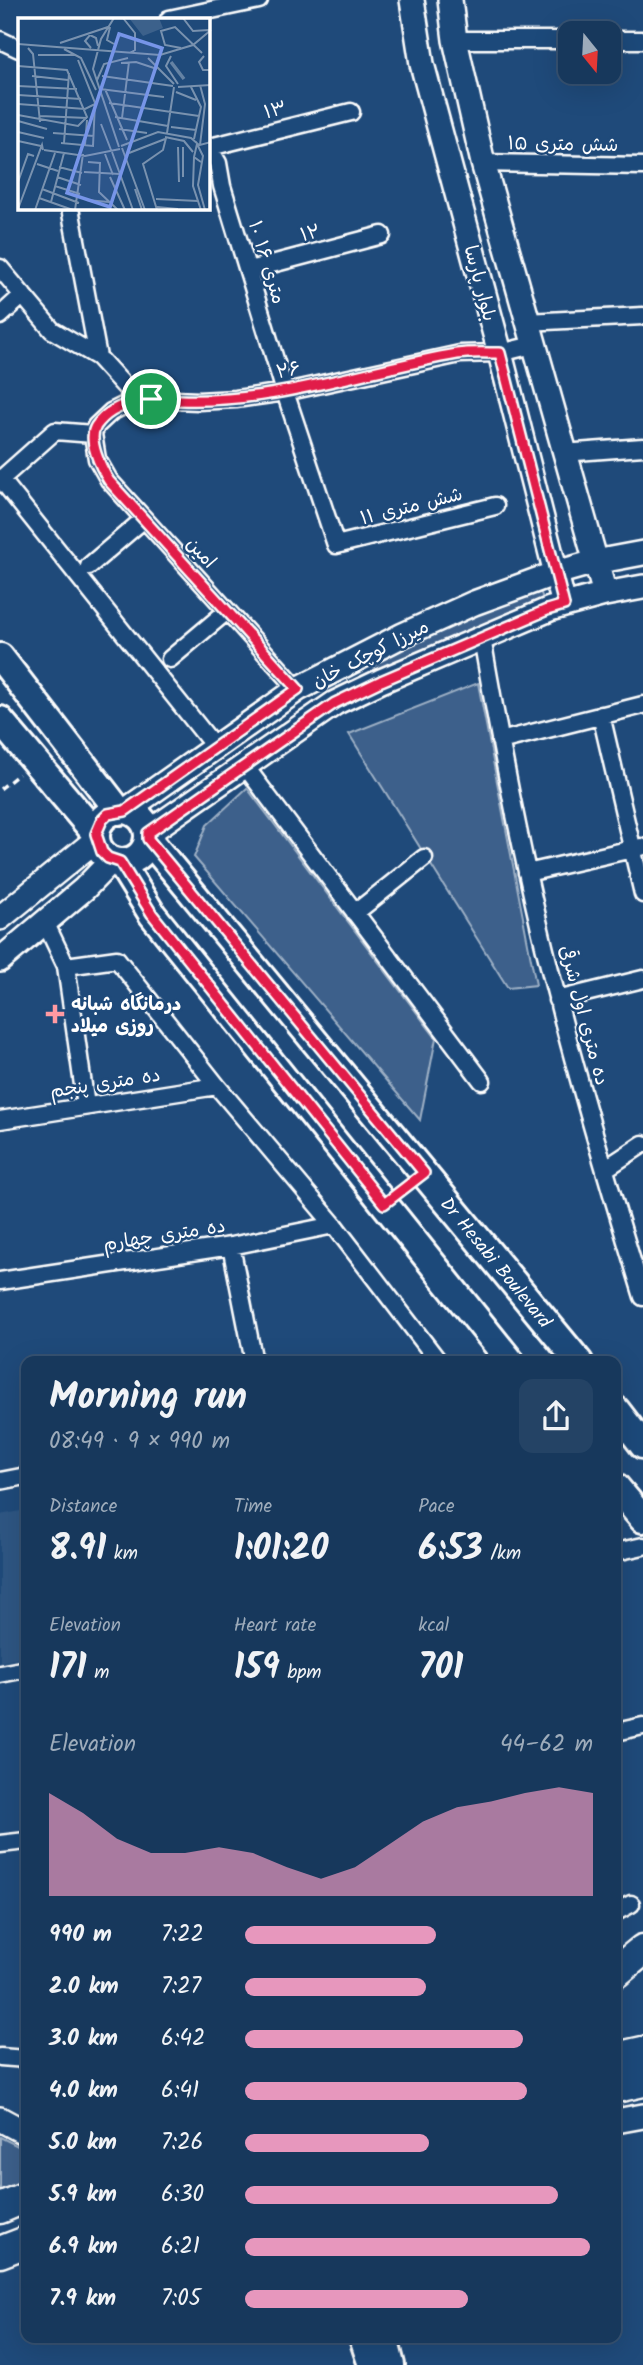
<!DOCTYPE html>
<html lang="en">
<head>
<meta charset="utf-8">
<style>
  :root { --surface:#17385c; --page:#244365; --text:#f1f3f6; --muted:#9eacbb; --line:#365272; --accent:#e797bd }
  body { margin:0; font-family:Kalam,"Playpen Sans Arabic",sans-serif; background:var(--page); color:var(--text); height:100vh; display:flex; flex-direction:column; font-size:26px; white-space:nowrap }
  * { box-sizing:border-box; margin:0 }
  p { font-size:23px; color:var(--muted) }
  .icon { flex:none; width:38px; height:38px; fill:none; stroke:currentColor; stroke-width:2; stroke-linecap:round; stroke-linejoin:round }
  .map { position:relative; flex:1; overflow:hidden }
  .drawer { position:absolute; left:21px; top:1356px; width:600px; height:987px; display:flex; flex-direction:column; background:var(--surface); border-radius:14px; box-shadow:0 7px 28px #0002,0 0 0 2px var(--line) }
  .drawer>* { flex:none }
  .needle { width:46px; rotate:162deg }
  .fabs { position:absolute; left:558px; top:21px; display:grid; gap:14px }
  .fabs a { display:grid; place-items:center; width:63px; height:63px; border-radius:14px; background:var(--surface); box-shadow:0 7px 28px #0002,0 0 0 2px var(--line); font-size:35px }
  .pin { position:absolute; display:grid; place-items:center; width:60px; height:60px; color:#fff; margin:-30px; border:4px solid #fff; border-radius:50%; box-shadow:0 2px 7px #0007 }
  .round { display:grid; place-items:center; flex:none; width:74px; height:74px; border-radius:14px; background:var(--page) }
  .headline { display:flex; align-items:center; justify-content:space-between; height:119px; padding:0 28px }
  h1 { font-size:38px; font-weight:700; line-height:52px }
  .metrics { display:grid; grid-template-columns:repeat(3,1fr); gap:10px; height:119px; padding:7px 28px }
  .metrics div { display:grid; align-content:center }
  .metrics b { font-size:35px; font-weight:700 }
  .metrics small { font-size:19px; font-weight:400 }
  .metrics p { font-size:19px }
  .chart { height:196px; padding:14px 28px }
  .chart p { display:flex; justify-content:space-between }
  .chart svg { width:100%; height:126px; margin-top:7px; fill:var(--accent); opacity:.7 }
  ul { padding:0 28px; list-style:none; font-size:23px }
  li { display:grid; grid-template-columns:112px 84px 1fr; align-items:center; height:52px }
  li i { height:18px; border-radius:9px; background:var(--accent) }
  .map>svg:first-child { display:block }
  .built { fill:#2e5683 }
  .green { fill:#3c618b; stroke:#9eb0c5; stroke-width:2 }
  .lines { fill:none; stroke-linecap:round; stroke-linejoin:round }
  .street-casing { stroke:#fff; stroke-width:21 }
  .secondary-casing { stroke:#fff; stroke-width:28 }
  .primary-casing { stroke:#fff; stroke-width:32 }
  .highway-casing { stroke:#fff; stroke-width:35 }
  .path { stroke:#fff; stroke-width:3.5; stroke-dasharray:7 5; stroke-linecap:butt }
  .street { stroke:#1f4a7a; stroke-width:16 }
  .secondary { stroke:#1f4a7a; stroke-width:23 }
  .primary { stroke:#1f4a7a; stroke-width:26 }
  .highway { stroke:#1f4a7a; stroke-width:30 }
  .route-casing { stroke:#fff; stroke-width:14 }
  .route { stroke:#e11d48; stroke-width:9 }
  .poi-dot { fill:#ff9aa2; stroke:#1f4a7a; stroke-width:2.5 }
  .labels { text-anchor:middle; stroke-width:5; stroke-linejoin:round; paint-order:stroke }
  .street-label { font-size:19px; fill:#fff; stroke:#1f4a7a }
  .poi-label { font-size:19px; font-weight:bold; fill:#fff; stroke:#1f4a7a; text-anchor:start }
  .inset-river { fill:none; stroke:#6583a4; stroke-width:3.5 }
  .inset-road { fill:none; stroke:#7992af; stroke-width:2 }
  .view { fill:#7795e8; fill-opacity:0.15; stroke:#7795e8; stroke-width:3.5 }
  .inset-edge { fill:none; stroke:#fff; stroke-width:3.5 }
</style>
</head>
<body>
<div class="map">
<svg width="643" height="2365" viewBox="0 0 643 2365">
  <rect width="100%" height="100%" fill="#1f4a7a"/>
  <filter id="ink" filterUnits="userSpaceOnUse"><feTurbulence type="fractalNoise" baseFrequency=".0143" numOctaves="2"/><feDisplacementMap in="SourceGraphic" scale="14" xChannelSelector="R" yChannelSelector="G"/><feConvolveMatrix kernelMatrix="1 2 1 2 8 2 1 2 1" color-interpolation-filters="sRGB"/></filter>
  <g filter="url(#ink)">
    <path class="built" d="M26,1510v147l-26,5v-147z"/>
    <path class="green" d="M538,585l9,25 -166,71 -11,-21z
      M478,683l58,302 -28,3 -159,-254z
      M247,788l189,250 -16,82 -226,-263 13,-32z
      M0,2137l26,13v33l-26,11z"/>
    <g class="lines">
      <g class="street-casing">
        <path id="street" d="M169,19l90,-19
          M0,40l19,9
          M455,40h115
          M609,40h34
          M208,146l10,17 4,23 63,206 51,153 159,-39
          M210,147l141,-35
          M483,163l160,3
          M70,208l28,149
          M0,268l52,62 46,27 40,44
          M249,270l133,-35
          M0,316l23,-21
          M527,322l116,-6
          M93,434l3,-8 15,-14 18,-9 22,-4 47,2 38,-2 49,-7 175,-38 40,-1 33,-8
          M93,434l4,25 12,21 189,209
          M563,453l80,-6
          M0,478l214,268
          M1,479l54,-48 38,3
          M89,566l55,-47
          M482,638c21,122 44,243 76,363 25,99 55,198 85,296
          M170,659l57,-48
          M601,715l42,179
          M500,741l143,-36
          M245,766l237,315
          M527,873l114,-26
          M355,913l69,-55
          M45,922l21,44 20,140
          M66,966l51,-7 100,127 117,139 105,137
          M557,1000l86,-21
          M0,1120l217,-34
          M605,1169l38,-25
          M231,1246l23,116
          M0,1281l231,-35 103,-21
          M0,1481l26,-5
          M616,1552l27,-6
          M0,1674l26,-5
          M616,1732l27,-6
          M0,1844l26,-3
          M616,1912l15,-8
          M0,2057l26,2"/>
      </g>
      <g class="secondary-casing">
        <path id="secondary" d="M412,0l10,64 78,289 64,252
          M450,0l5,40 28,123 122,431
          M125,811l173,-122 105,-54 71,-32 82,-30 39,-11 48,-9
          M148,833l187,-130 46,-22 169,-72 55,-15 38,-7
          M0,918l97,-79
          M0,960l84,-71 28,-29
          M0,2119l26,14
          M616,2121l27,-5"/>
      </g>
      <g class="primary-casing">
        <g id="primary">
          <path d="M0,657l119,154"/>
          <path d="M0,720l96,114"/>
          <circle cx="122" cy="836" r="26"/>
          <path id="s1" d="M148,839l431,523"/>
          <path d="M120,862l32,52 359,448"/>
          <path d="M616,1410l27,35"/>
          <path d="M616,1487l27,32"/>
          <path d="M363,2338l9,27"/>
          <path d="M384,2338l7,27"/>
        </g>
      </g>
      <g class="highway-casing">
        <path id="highway" d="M616,1972l27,-22
          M616,2058l27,-6
          M616,2087l27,-6
          M0,2208l26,-11
          M0,2252l26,-10"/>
      </g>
      <path class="path" d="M0,789l19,-15"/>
      <use href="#street" class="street"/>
      <use href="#secondary" class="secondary"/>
      <use href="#primary" class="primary"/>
      <use href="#highway" class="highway"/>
    </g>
  </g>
  <g class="lines" filter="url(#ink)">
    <g class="route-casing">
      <path id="route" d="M500,353l64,252 -17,5 -166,71 -46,22 -187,130v6l276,334 -40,31 -232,-290 -32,-52 -12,-4 -6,-6 -6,-18 6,-14 6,-6 17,-3 173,-122 -189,-208c-8,-13 -22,-41 -13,-55 19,-27 55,-27 83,-26 95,4 186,-30 278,-46 14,-2 29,-1 43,-1z"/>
    </g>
    <use href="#route" class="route"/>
  </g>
  <path class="poi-dot" d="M51.5 1003.5h7v7h7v7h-7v7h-7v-7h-7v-7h7z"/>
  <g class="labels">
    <g class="street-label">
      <text transform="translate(275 109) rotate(-14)" y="7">۱۳</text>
      <text transform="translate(563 143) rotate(1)" y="7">شش متری ۱۵</text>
      <text transform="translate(310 232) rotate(-15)" y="7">۱۲</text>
      <text transform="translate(268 262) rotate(73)" y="7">۱۰ متری ۱۶</text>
      <text transform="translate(481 283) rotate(75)" y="7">بلوار پارسا</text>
      <text transform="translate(288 369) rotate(-11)" y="7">۲۶</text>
      <text transform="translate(411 505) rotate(-14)" y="7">شش متری ۱۱</text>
      <text transform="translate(202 552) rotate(48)" y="7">امین</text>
      <text transform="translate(370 653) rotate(-27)" y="7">میرزا کوچک خان</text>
      <text transform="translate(585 1015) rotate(75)" y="7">ده متری اول شرقی</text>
      <text transform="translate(105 1082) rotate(-9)" y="7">ده متری پنجم</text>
      <text transform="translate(164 1234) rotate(-9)" y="7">ده متری چهارم</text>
      <text dy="7" stroke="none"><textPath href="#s1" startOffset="548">Dr Hesabi Boulevard</textPath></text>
    </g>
    <g class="poi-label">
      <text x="71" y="1010">درمانگاه شبانه<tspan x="71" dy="22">روزی میلاد</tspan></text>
    </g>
  </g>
  <g transform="translate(18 18)">
    <rect width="192" height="192" fill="#1f4a7a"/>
    <path d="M111,0h30l4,10 -20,8z" fill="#3c618b"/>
    <path class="inset-river" d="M153,44l13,17"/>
    <path class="inset-road" d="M96,0l-13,21 -8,30 26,78M105,0l12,15v17l-5,3M165,0l10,13 16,-1M92,9l-3,13 7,4M42,25l48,-16M0,26l142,11 33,-10 18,-15M10,30l5,6 7,68M73,30l-6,-7 5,-6 6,3 2,8M163,30l-16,-3 -4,-14 14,-4 27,26M46,31l17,9 15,32M20,37h36M153,38l-5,10 12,18M186,38l-5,6 4,8h8M130,40l26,26M103,45l15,-1 21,7M0,48l49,4 20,47 -9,9 -60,-11M14,58l36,4M84,58l71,10M79,62l7,-16 24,-6M182,67l5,19 -5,41 11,-3M0,68l59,3M160,69l33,-2M173,69l10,20 -7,32M82,71l64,8M87,71l22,51M158,74l20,8M0,77l63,4M91,85l90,13M0,86l67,5 10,-5M22,98l47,2M97,99l53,9M104,100l7,-56M0,103l29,8M83,106l10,26M153,109l25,3M101,111l28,4M0,114l26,6M35,115l41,3M149,115l7,-46M147,119l19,4 9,11M0,123l23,5M43,125l32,3 2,-43 -17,-43M46,125l5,-70M67,127l2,-25M103,128l37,-14 33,6 8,7M160,129l1,35M104,130l23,62M26,132l41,6 35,-7M94,134l21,58M111,135l36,-14M87,136l8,21M176,139l-1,29 8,24M70,144l12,1 -1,29 19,18M183,144l-7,-5 3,-13 6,12 -5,29 7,25M19,146l21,7M41,149l23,6M66,154l36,2M39,159l24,8M92,159l15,33M165,159v-30M0,164l10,-28 6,2M37,168l25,8M24,171l37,14M117,171l7,21M21,180l34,12M138,181l42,2M68,182l23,2M33,184l13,-49M139,189l21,2M0,191l24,-64 1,5M17,192l20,-57M57,192l8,-56M139,192l-14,-46 20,-14 3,-12"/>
    <path class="view" d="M101,16l43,14 -52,159 -43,-14z"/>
    <rect width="192" height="192" class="inset-edge"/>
  </g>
</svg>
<div class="fabs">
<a><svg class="needle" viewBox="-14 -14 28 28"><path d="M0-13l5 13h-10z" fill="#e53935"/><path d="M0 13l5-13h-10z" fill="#9eacbb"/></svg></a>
</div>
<div class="pin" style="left:151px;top:399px;background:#1e9e55"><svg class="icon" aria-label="arrive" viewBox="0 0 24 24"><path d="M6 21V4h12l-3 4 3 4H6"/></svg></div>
<section class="drawer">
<div class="headline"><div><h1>Morning run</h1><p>08:49 · 9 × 990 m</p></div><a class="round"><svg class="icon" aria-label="share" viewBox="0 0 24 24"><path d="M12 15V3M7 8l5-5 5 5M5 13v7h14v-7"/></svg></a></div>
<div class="metrics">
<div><p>Distance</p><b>8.91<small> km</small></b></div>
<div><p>Time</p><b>1:01:20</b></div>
<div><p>Pace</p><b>6:53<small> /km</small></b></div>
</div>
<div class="metrics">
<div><p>Elevation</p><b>171<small> m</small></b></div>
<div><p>Heart rate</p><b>159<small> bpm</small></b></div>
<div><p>kcal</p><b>701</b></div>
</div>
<div class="chart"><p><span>Elevation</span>44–62 m</p>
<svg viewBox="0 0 160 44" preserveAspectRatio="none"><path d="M0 44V8L10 15L20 24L30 29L40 29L50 27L60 29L70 34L80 38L90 34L100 26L110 18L120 13L130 11L140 8L150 6L160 8V44z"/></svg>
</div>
<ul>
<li><b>990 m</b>7:22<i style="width:55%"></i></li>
<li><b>2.0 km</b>7:27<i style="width:52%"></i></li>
<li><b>3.0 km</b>6:42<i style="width:80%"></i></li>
<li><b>4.0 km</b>6:41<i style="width:81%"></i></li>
<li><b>5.0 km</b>7:26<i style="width:53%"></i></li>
<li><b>5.9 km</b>6:30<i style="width:90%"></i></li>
<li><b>6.9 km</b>6:21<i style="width:99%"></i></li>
<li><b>7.9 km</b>7:05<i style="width:64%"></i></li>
</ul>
</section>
</div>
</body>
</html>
